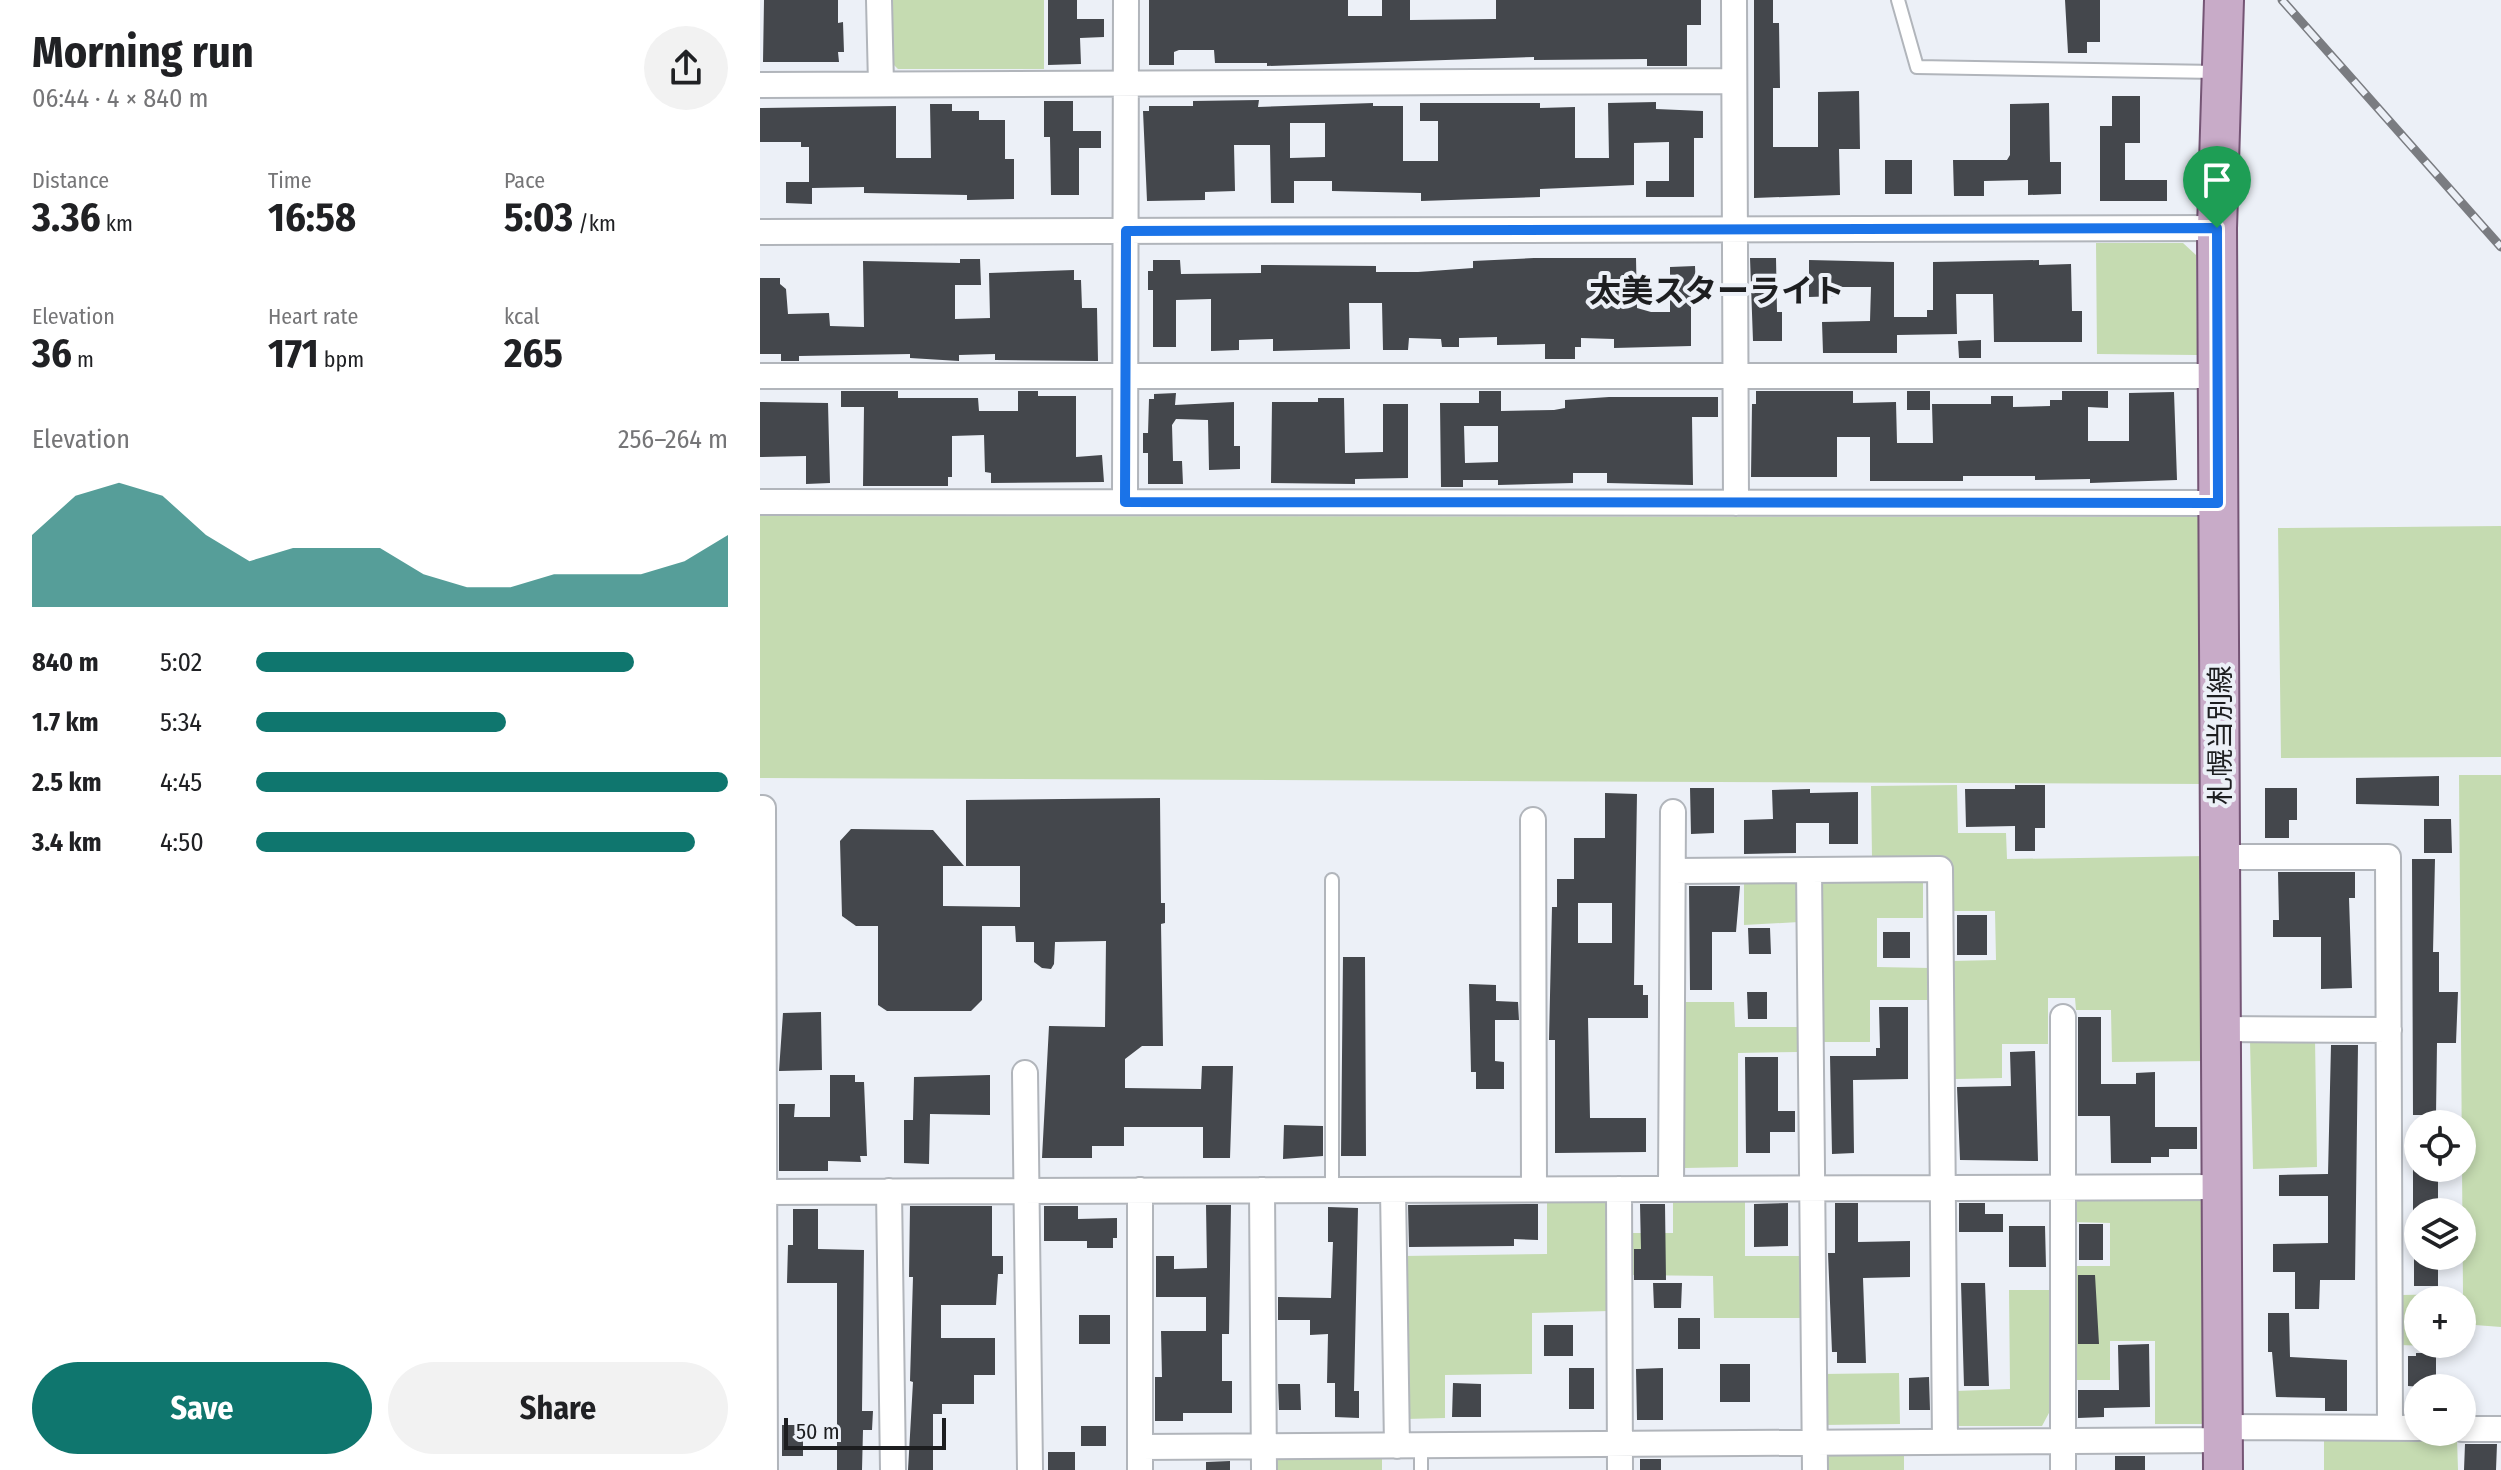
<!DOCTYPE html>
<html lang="en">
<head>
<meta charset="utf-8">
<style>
  :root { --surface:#fff; --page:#f2f2f2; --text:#202124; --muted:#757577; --accent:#0f766e }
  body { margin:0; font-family:"Fira Sans Condensed","Noto Sans JP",sans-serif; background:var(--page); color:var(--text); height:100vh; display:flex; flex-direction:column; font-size:30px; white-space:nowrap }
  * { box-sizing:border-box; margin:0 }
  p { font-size:26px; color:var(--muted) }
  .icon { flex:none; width:44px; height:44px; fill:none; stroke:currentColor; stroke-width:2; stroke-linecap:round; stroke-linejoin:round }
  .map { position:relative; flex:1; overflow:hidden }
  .panel { display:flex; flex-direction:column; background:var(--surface); width:760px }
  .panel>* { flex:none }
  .controls { position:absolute; left:1644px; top:1110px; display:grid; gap:16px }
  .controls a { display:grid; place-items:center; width:72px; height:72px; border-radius:50%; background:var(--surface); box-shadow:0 4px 12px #0003; font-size:40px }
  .scale { position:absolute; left:24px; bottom:20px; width:162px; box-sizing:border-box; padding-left:8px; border:4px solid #1d1e20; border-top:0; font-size:22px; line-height:28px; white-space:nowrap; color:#1d1e20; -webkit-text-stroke:6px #ecf0f7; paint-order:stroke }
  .pin { position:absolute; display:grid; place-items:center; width:68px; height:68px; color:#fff; margin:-82px -34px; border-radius:50% 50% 50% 0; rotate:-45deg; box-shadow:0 0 8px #0007 }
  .pin .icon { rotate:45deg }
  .round { display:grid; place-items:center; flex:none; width:84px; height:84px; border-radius:42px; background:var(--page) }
  .head { display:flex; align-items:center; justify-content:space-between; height:136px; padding:0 32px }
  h1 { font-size:44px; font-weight:700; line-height:60px }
  .metrics { display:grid; grid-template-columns:repeat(3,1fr); gap:12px; height:136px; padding:8px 32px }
  .metrics div { display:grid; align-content:center }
  .metrics b { font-size:40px; font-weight:700 }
  .metrics small { font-size:22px; font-weight:400 }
  .metrics p { font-size:22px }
  .chart { height:224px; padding:16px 32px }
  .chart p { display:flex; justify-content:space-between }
  .chart svg { width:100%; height:144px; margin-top:8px; fill:var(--accent); opacity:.7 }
  .button { display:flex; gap:16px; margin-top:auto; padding:16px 32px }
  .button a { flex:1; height:92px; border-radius:48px; background:var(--accent); color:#fff; font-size:32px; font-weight:700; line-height:92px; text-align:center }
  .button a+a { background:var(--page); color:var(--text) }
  ul { padding:0 32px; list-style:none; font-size:26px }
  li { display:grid; grid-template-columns:128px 96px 1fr; align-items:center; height:60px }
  li i { height:20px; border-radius:10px; background:var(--accent) }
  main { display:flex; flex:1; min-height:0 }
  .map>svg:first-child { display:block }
  .green { fill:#c5dbb1 }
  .building { fill:#44474c; fill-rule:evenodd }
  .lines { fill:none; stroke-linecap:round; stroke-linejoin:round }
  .service-casing { stroke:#b1b5bb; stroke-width:16 }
  .minor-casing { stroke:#b1b5bb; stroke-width:28 }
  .primary-casing { stroke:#755575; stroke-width:42 }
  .service { stroke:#fff; stroke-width:12 }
  .minor { stroke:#fff; stroke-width:24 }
  .primary { stroke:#c8abc8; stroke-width:38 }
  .rail-casing { stroke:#7a7c81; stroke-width:9 }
  .rail { stroke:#ecf0f7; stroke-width:6; stroke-dasharray:18; stroke-linecap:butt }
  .route-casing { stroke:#fff; stroke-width:16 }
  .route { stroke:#1a73e8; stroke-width:10 }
  .labels { text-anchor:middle; stroke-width:8; stroke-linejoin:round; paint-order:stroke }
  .street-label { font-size:28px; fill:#1d1e20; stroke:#ecf0f7 }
  .quarter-label { font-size:32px; font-weight:bold; fill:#1d1e20; stroke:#ecf0f7 }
</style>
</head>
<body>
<main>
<section class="panel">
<div class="head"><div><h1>Morning run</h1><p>06:44 · 4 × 840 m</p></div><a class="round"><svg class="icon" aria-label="share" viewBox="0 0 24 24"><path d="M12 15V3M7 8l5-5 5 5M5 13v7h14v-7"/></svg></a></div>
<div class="metrics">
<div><p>Distance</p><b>3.36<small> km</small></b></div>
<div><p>Time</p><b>16:58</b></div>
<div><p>Pace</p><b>5:03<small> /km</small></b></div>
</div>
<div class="metrics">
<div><p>Elevation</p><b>36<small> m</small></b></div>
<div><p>Heart rate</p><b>171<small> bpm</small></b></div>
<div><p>kcal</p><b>265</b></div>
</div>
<div class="chart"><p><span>Elevation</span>256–264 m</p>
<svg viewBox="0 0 160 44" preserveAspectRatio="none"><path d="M0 44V22L10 10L20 6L30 10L40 22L50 30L60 26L70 26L80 26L90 34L100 38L110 38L120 34L130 34L140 34L150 30L160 22V44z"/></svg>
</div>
<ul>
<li><b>840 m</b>5:02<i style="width:80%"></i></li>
<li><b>1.7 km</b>5:34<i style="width:53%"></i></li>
<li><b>2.5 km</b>4:45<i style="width:100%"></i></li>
<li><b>3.4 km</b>4:50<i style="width:93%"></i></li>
</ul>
<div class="button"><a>Save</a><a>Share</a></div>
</section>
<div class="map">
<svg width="1741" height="1470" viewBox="0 0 1741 1470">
  <rect width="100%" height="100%" fill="#ecf0f7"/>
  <path class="green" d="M131,0h153v69h-146l-7,-7z
    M1336,243h87l13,12 1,100 -100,-1z
    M0,516l1448,1 -2,267 -1446,-6z
    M1741,526v231l-220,1 -3,-230z
    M1699,775h42v552l-39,-3v-24h-44v44l38,3 -56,-2 1,-50 62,-1z
    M1197,785l1,48h48l1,26 200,-3 3,205 -98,1 -1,-52h-35l-1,-12h-27v46h-46v34l-47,1 -2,-118 43,-1 -1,-49h-47l-1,-54 -75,1 -1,-72z
    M984,880l56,2 -1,40 -55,3z
    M1163,880v38h-46v49l53,1v32h-60v42h-48v-161z
    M924,1002h50l1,25h63v25l-60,1v114l-53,1z
    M1555,1039l2,128 -64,2 -3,-128z
    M1310,1194l140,1 -1,229h-54v-83h-45v39h-40v-114h40v-43l-40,-1z
    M847,1198l2,113 -77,2v61l-87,1v43l-39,1 -2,-163 143,-2v-55z
    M913,1199l72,1v56h56l-1,62h-86l-1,-42 -83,-1v-42h43z
    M1249,1290h43l-2,121 -8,15h-85l-1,-35 54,-2z
    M1139,1373l1,51 -77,1v-51z
    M1697,1439l1,31h-134v-29z
    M515,1453l107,3v14h-113z
    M1144,1453v17h-78v-16z"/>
  <path class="building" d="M4,0h74v23l5,-1 1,30h-6l1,10h-76z
    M288,0h29v19h27v18l-24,1 1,26 -33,1z
    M389,0h199v16h34v-16h28v20l86,-1v-19h205v25h-14v41h-40v-7l-113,1v-3l-267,9v-3h-52l-1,-13h-35l-5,2v13h-25z
    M994,0h19v23h6l1,65h-7v59h45v-55l41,-1 1,58h-21l1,46 -86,3z
    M1305,0h35v42h-13v11h-19z
    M1352,96h28v47h-15v37h42v21h-67v-75h12z
    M499,100l-1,7 115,-4v3h30v55h35v-40h-18v-18h120v5l35,-1v51h34l-1,-55 48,-1v7l47,2v27h-9v59h-48v-16h23v-39l-35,1v42l-94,4v8l-119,4v-8l-89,-2v-10h-38v22h-23l-1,-58h-36l1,46 -30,1v8l-58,1 -4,-90h6v-5h44v-5zM530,123h35v34l-35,1z
    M284,101h29v30h28v17h-22v47h-28l-1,-58h-6z
    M1289,103l1,59h11v32l-33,1v-15l-44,1v15h-30l-1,-36h54l3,-5v-51z
    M170,104h22v7h27v9h26v39h9v40l-47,1v-5l-103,-2v-6l-52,1v16l-26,-1v-21h23v-35h-8v-5h-41v-34l136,-2v52h35z
    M1125,160h27v34h-27z
    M774,258h102l1,50 14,4h19v-45l25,-1 1,27h-5v53l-77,2v-9l-33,-1v9h-6v12h-30v-15l-48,1v-8l-38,1v9h-17l-1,-8 -32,-1 -1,12h-25l-1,-47h-33l1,46 -77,2v-12l-34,1v10l-28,1v-52l-35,1v47h-23v-57h-5v-19h5v-11h27l1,14 80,-1v-8l115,1v6h42l55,-4v-7z
    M990,258h26l1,54h5v29h-29z
    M200,259h20l1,26h-26v34l35,-1 -1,-45 85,-3v10h7l1,28h15l1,53 -103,-1v-6l-36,1v6l-49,-3v-4l-111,2v5h-18v-7h-21v-76h20v6l6,5 2,25 41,-1 1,13 34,1 -1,-66 97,2z
    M1049,260l85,2v55h33v-7h6v-48l106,-2v5l32,-1 1,47h10v31h-88l-1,-48h-37l1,40 -60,1v18h-74l-1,-31 48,-1 1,-34h-33v9l-29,1z
    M1221,340v18h-22l-1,-17z
    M81,391h57v7h80l1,13h39v-20h20v5h38v61l26,-2 2,27 -113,1v-10l-6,-1 -1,-37 -32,1v41h-4v9h-85l1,-79h-23z
    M719,391h22v20l53,-1 11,-2v-8l44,-3h109v20h-26l1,68 -86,-2v-10h-34v10l-75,2v-5h-35v7h-22l-1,-84h39zM704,426h34v36l-33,1z
    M996,391h97v12l43,-1 1,41h36l-1,-39h59v-8h22v11l37,-1v-6h12v-9h46v17l-20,-1v34h41v-48l45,-1 3,88 -87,3v-4l-55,1v-4h-72v5h-93v-44h-33v40h-86l1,-73h4z
    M1147,391h23v19h-23z
    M416,393l-1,12 59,-3v44h6v23l-31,1 -1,-50 -32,-1 -4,6 1,36h9l1,23h-35v-31h-5v-20h5l1,-34h5v-5z
    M558,398h26l1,55 38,-1v-48h25v74l-53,1v5l-84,-1 1,-81h46z
    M0,402l68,1 2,80 -24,1v-28l-46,1z
    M1679,776v30l-83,-2v-26z
    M1255,785h30v43h-10v23h-20v-25l-49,1 -1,-38h50z
    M930,788h24v45l-23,1z
    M1505,788h32v32h-8v18h-24z
    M1050,789v4l48,-1v52h-29v-21h-33v30l-52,1v-34l29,-1 -1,-29z
    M845,793l32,1 -3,191h9v10h5v23h-60l2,100h56v34l-91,1v-113h-6l3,-133h5v-28h17v-41h31zM818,903h34v40h-34z
    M400,798l1,105h4v20l-4,1 2,122h-21l-17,13v29l76,1 1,-23h31l-3,92h-27v-31h-79v19h-32v12h-50l7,-132 56,1 1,-86 -51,1 -1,22 -3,5 -9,-1 -8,-6v-20h-18l-1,-16h-33v74l-11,11h-84l-9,-6v-79h-22l-14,-10 -2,-75 11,-12 82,1 31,36h-21v40l77,1v-41h-54v-66z
    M1664,819h27l1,34h-28z
    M1652,859h23l-2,93h6v40h19l-2,51h-19l-1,72h-23z
    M1518,872h77v26h-6l3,90 -31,1v-52h-48v-17h6z
    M929,886h51l-4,46h-24v58h-22z
    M1197,915h30v40h-30z
    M988,928h22l1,26h-22z
    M1123,932h27v26h-27z
    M583,957h22l1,199h-25z
    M709,984l27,1v16l22,1 1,18h-24v41l9,1v27h-28v-17h-5z
    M987,992h20v27h-19z
    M1119,1007h29v72l-55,1 1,73 -22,1 -2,-98h46v-8h4z
    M61,1012l1,58 -43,1 4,-58z
    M1318,1017h23v67h35v-11l19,-1v55h42v22h-28v8h-18v6h-40l-1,-47h-32z
    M1571,1045h27l-3,235h-35l-1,29h-24v-37h-22v-28l55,-1v-47h-49v-21l49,-1z
    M1275,1051l3,110 -78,-1 -3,-73 54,-1 -1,-34z
    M985,1057h33v54h17v21h-25v21h-24z
    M70,1075h25v7h9l3,74h-7l1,6 -33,-1v10h-49v-67h16l-1,13h36z
    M230,1075v40l-60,-1 -1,50 -25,-1v-43h9l1,-43z
    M524,1125l39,1v30l-40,3z
    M1653,1168h25v44h-25z
    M1028,1203v43l-34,1v-43z
    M1075,1203h23v39l52,-1v36l-47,1 3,85h-29v-11h-5l-4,-99h7z
    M1199,1203h26v11h18v18h-44z
    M778,1204v36l-24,-1v7l-105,1 -1,-42z
    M880,1204h25l1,76h-32v-31h7z
    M446,1205h25l-2,129h-7v47h10v32h-49v8h-28v-44h7l-1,-46h45v-34h-50v-41h18v13l33,-1z
    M150,1206h82v50h11v18h-5l-2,31h-55v33h54v37h-21v29h-32v10h-9v56h-25l5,-88 -3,-1 3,-104h-4z
    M284,1206h34v13l39,-1v20h-4v10h-26v-7h-43z
    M568,1207l30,1 -4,183h5v27l-24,-1v-34h-8l1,-49 -18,1v-15h-32v-23l53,1 2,-56h-5z
    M33,1209h25v40l46,1 -2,161h11l-1,19h-9l-1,40h-25v-187h-50l1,-38h5z
    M1319,1224h24v36h-24z
    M1249,1226h36l1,41h-37z
    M1654,1256h24v30h-24z
    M1318,1275h17l4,69h-21z
    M893,1283h29l-1,25h-27z
    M1201,1283h24l4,103h-25z
    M1508,1313h21l1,44 57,3v51h-22v-13l-49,-1 -4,-45h-4z
    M319,1315h31v29h-31z
    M918,1318h22v31h-22z
    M784,1325h29v31h-29z
    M1389,1344l1,63 -46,1v9l-26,1v-28h41l-1,-45z
    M1656,1353h20v35l-28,-2v-30h8z
    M960,1364h30v38h-30z
    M809,1368h25v41h-25z
    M903,1368v52h-26l-1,-51z
    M1169,1377l1,33h-21v-32z
    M693,1383l28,1v33h-29z
    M518,1384h22l1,26h-22z
    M22,1425h21v31h-21z
    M321,1426h25v20h-25z
    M1705,1444h32l-1,26h-32z
    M288,1452h27v18h-27z
    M1355,1456h30v14h-30z
    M880,1459h21v11h-21z
    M470,1461v9h-24v-8z"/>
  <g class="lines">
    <g class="service-casing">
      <path id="service" d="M1138,0l19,67 300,5
        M572,1190v-310
        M661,1445v25"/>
    </g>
    <g class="minor-casing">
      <path id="minor" d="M119,0l2,84
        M974,0l2,503
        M0,85l974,-4
        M0,232l1457,-4
        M0,376h1458
        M0,502l1458,1
        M365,502l1,-502
        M0,808h3l2,662
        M773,820l1,369
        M1460,857h168l2,571
        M1049,870l6,600
        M913,871l267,-2 5,573
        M1461,1029l168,1
        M265,1073l5,397
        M859,1189l1,281
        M911,1189l2,-377
        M380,1190v280
        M502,1190l2,280
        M633,1190l4,256
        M129,1191l4,279
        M0,1192l1462,-5
        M1463,1427l195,1
        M1702,1429h39
        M380,1447l1083,-7
        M1303,1470v-453"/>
    </g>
    <g class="primary-casing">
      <path id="primary" d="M1463,1470l-6,-1242 7,-228"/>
    </g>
    <use href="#service" class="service"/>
    <use href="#minor" class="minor"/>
    <use href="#primary" class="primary"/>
    <g class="rail-casing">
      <path id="rail" d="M1522,0l219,247"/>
    </g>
    <use href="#rail" class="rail"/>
  </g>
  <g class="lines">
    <g class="route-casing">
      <path id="route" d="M1457,228l1,275 -1093,-1 1,-271z"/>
    </g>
    <use href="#route" class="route"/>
  </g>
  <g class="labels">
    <g class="street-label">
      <text transform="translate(1460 735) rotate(-90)" y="10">札幌当別線</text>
    </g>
    <g class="quarter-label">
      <text x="957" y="302">太美スターライト</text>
    </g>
  </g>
</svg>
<div class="controls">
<a><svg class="icon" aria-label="locate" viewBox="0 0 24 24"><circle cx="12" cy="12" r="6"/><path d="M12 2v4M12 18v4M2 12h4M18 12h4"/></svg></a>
<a><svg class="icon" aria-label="layers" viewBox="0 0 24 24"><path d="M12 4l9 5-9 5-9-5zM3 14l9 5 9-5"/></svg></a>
<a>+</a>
<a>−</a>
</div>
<div class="scale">50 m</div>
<div class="pin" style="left:1457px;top:228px;background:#1e9e55"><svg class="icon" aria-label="arrive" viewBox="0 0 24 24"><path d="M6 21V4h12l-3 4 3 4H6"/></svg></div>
</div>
</main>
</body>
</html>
